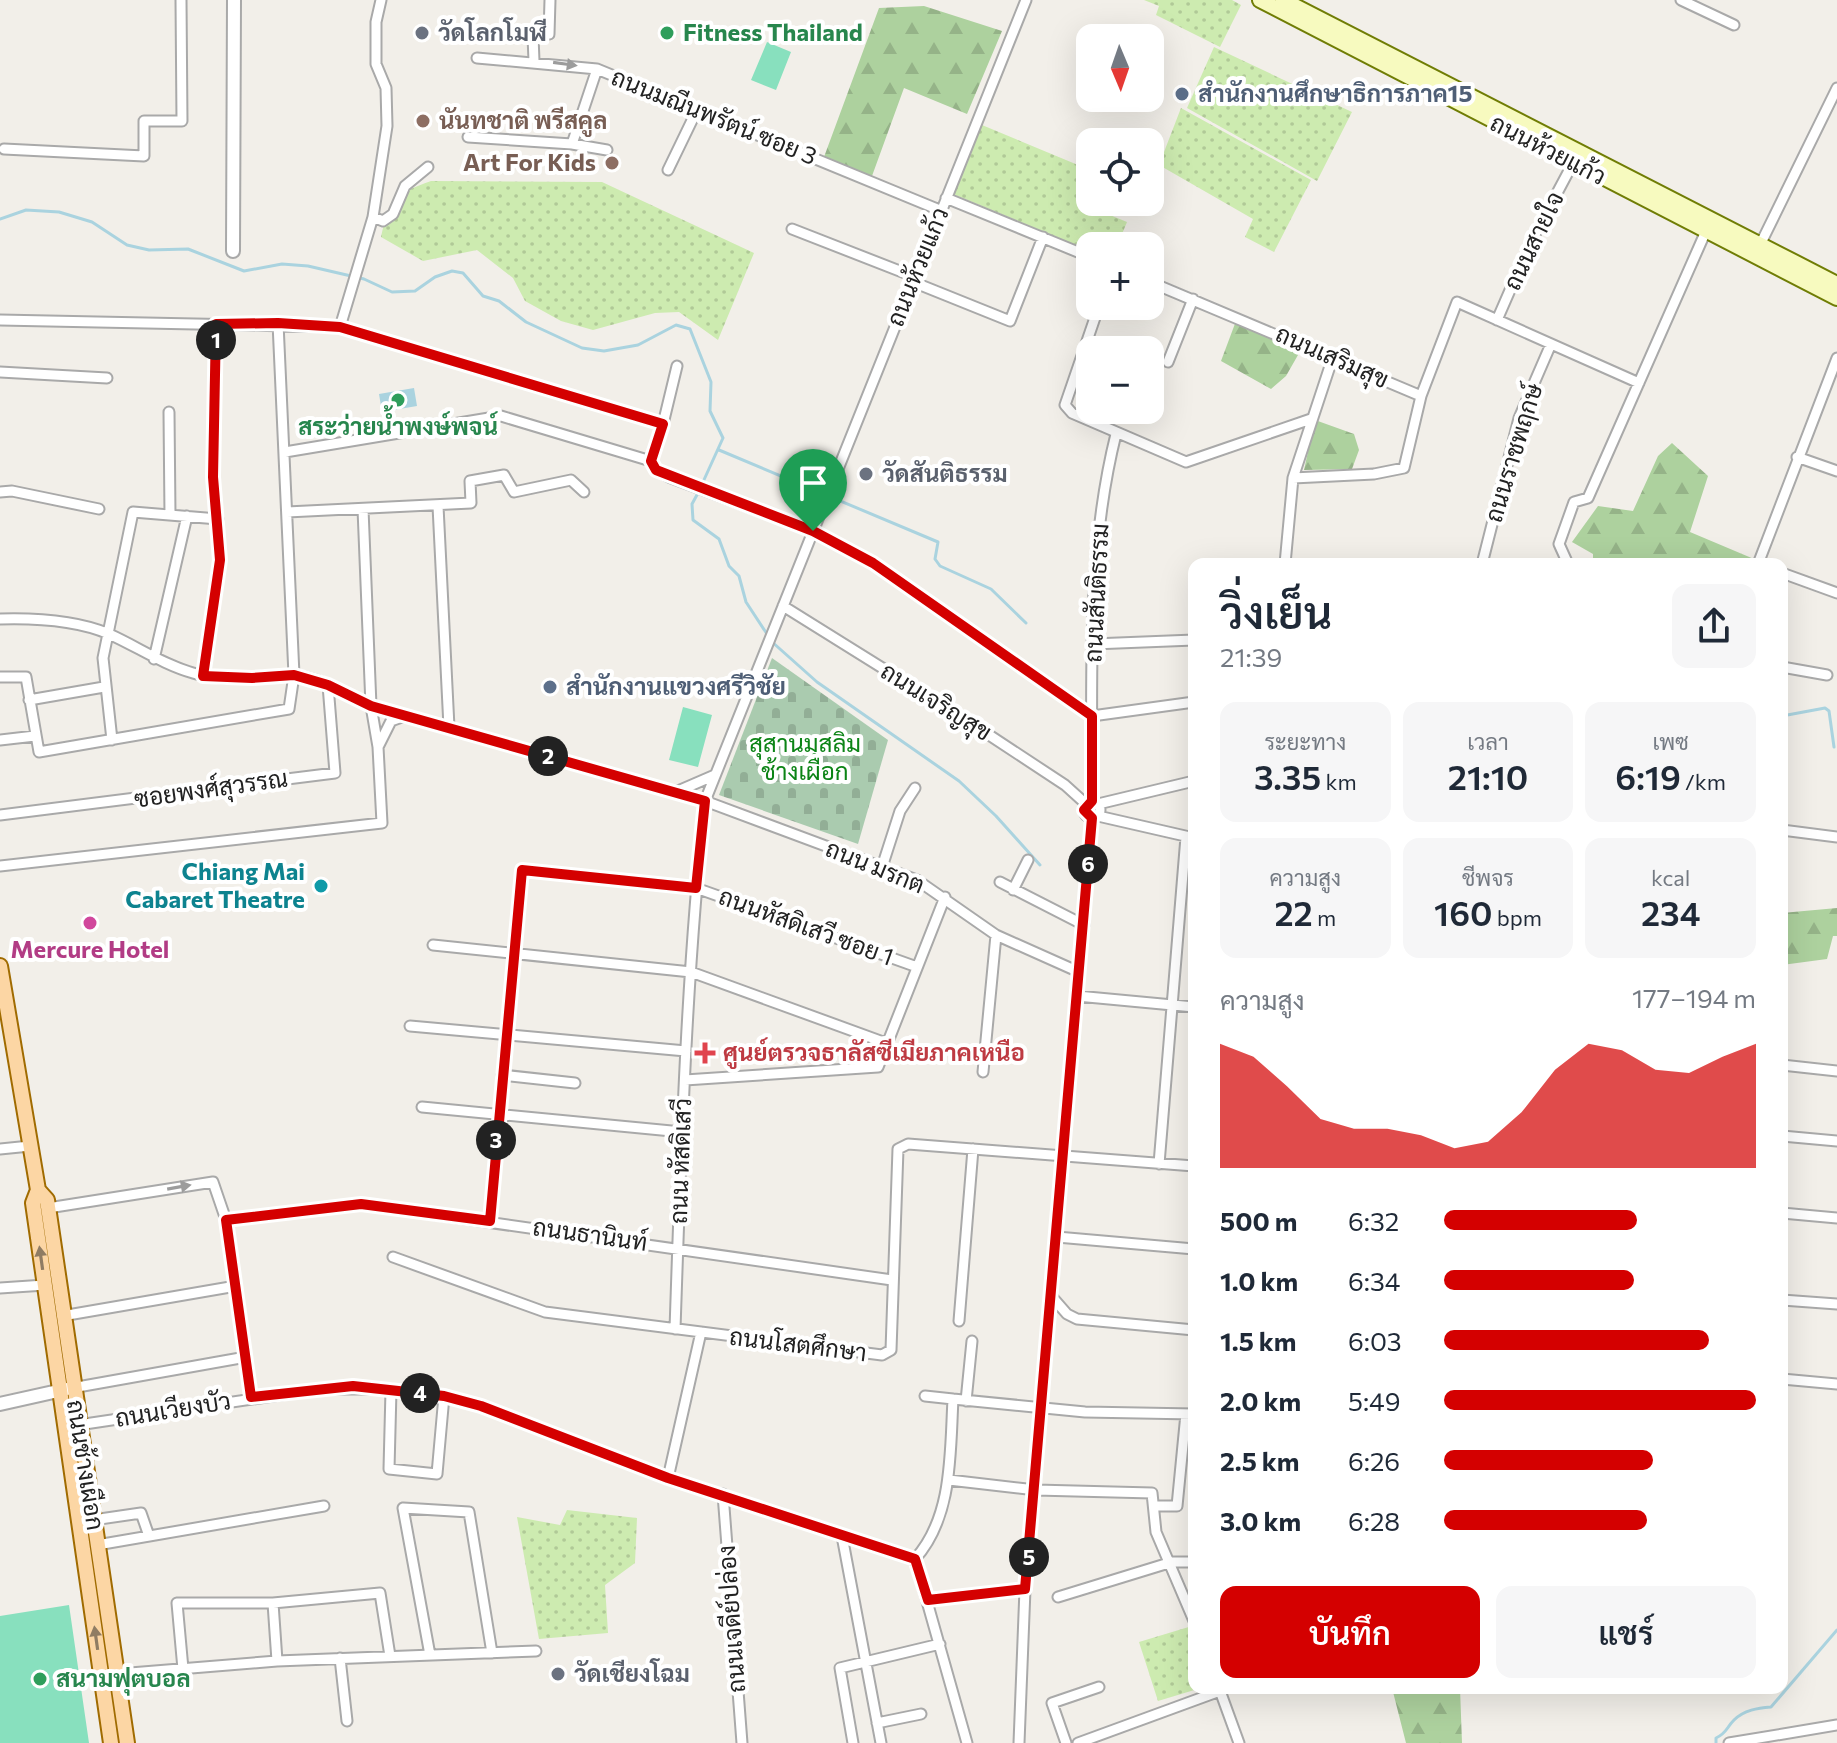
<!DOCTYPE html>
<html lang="th">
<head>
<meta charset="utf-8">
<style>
  :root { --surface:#fff; --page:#f6f6f7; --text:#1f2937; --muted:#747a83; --accent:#d40000 }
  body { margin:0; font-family:Commissioner,Sarabun,sans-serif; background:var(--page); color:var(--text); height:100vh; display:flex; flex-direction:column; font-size:30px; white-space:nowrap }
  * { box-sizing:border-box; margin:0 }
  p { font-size:26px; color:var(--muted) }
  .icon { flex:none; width:44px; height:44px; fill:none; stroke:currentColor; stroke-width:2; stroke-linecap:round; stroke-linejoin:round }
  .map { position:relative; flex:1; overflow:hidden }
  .sheet { position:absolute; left:1188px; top:558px; width:600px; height:1136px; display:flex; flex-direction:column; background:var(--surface); border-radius:16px; box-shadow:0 8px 32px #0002 }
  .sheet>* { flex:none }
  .needle { width:52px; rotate:178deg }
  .controls { position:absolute; left:1076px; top:24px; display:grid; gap:16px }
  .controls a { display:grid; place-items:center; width:88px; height:88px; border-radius:16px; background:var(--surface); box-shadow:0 8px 32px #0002; font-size:40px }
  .pin { position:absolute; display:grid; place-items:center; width:68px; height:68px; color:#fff; margin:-82px -34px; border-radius:50% 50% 50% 0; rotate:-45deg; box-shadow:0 0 8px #0007 }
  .pin .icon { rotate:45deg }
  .km { position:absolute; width:40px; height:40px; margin:-20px; border-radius:50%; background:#222; color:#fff; font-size:22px; line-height:40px; text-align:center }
  .round { display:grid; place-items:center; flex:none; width:84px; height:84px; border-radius:16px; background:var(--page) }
  .summary { display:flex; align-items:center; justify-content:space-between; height:136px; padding:0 32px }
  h1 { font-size:44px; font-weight:600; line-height:60px }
  .figures { display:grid; grid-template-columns:repeat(3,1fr); gap:12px; height:136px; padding:8px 32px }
  .figures div { display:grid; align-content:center; border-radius:16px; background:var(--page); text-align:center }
  .figures b { font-size:34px; font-weight:600 }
  .figures small { font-size:22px; font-weight:400 }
  .figures p { font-size:22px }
  .chart { height:224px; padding:16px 32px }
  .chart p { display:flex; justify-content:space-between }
  .chart svg { width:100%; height:144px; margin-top:8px; fill:var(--accent); opacity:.7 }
  .button { display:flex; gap:16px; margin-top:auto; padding:16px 32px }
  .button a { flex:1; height:92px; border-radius:16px; background:var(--accent); color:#fff; font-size:32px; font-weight:600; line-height:92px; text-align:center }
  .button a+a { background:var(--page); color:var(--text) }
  ul { padding:0 32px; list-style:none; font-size:26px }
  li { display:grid; grid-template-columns:128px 96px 1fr; align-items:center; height:60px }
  li i { height:20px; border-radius:10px; background:var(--accent) }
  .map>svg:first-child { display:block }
  .grass { fill:url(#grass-dots) }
  .forest { fill:url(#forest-firs) }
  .cemetery { fill:url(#cemetery-stones) }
  .pitch { fill:#88e0be }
  .water { fill:#aad3df }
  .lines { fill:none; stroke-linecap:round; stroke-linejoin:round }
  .stream { stroke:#aad3df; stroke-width:3 }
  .minor-casing { stroke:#a9a9a9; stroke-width:13 }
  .tertiary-casing { stroke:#a9a9a9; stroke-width:16 }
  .secondary-casing { stroke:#707d05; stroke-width:18 }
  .primary-casing { stroke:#a06b00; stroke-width:18 }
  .minor { stroke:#fff; stroke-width:9 }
  .tertiary { stroke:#fff; stroke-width:12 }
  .secondary { stroke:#f7fabf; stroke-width:14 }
  .primary { stroke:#fcd6a4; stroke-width:14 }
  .oneway { fill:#9c9c9c }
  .oneway2 { fill:#8f7c63 }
  .route-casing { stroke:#fff; stroke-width:16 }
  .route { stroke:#d40000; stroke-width:10 }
  .worship-dot { fill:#6b7280; stroke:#fff; stroke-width:3 }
  .leisure-dot { fill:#2e9e5b; stroke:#fff; stroke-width:3 }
  .service-dot { fill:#5c6f8a; stroke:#fff; stroke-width:3 }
  .education-dot { fill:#8d6e63; stroke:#fff; stroke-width:3 }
  .culture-dot { fill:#0f9aa8; stroke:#fff; stroke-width:3 }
  .hotel-dot { fill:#d1479c; stroke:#fff; stroke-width:3 }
  .health-dot { fill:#e0444e; stroke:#fff; stroke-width:3 }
  .labels { text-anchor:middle; stroke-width:8; stroke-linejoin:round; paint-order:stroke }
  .worship-label { font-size:24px; font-weight:bold; fill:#5b616d; stroke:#fff; text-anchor:start }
  .leisure-label { font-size:24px; font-weight:bold; fill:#27864d; stroke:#fff; text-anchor:start }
  .service-label { font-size:24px; font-weight:bold; fill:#4e5e75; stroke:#fff; text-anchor:start }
  .street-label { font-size:24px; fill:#222; stroke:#fff }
  .education-label { font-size:24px; font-weight:bold; fill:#785e54; stroke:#fff; text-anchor:start }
  .park-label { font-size:24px; fill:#0c8416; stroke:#fff }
  .culture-label { font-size:24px; font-weight:bold; fill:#0d838f; stroke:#fff; text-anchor:end }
  .hotel-label { font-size:24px; font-weight:bold; fill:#b23c85; stroke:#fff }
  .health-label { font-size:24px; font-weight:bold; fill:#be3a42; stroke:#fff; text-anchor:start }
</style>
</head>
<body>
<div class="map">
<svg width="1837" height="1743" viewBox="0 0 1837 1743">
  <defs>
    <pattern id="grass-dots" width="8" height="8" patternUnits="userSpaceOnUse" patternTransform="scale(2)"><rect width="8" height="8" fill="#cdebb0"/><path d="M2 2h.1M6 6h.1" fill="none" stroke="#b0c997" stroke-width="1.8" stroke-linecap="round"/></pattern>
    <pattern id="forest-firs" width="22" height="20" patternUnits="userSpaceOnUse" patternTransform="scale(2)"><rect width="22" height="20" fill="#add19e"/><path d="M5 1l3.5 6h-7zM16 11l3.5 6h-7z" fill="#95b388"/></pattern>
    <pattern id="cemetery-stones" width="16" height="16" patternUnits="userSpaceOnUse" patternTransform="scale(2)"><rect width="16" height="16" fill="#aacbaf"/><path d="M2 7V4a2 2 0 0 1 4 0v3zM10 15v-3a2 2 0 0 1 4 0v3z" fill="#92ae96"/></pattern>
  </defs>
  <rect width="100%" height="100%" fill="#f2efe9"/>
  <path class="grass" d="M1144,0h88l9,5 -21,42 -64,-32 3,-9z
    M1214,47l138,65 -35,69 -130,-73z
    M1181,108l130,72 -37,72 -29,-15 8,-18 -94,-54z
    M982,125l108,45 -2,36 39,16 -10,24h-27v5l-137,-57z
    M431,181l171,1 152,71 -36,87 -39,-28 -24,1 -62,17 -32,-9 -36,-20 -12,-23 -36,-28 -54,11 -42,-24c8,-36 15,-44 50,-56z
    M567,1510l70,8 -2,45 -30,22 3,48 -69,6 -22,-122 43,8z
    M1192,1626l2,62h7l-43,13 -19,-59z"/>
  <path class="forest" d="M924,6l78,25 -35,83 -63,-26 -32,88 -48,-19 55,-149z
    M1236,321l66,27 -16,28 -15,13 -50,-28z
    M1315,420l39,14 5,16 -7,19 -48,1z
    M1672,443l36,33 -18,56 64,27v5h-161v-10l-21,-12 26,-36 35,5 25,-55z
    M1837,908v28h-4l-6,23 -45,6v-52z
    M1392,1688h68l2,55h-56z"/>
  <path class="cemetery" d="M772,658l116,82 -30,104 -139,-49z"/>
  <path class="pitch" d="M767,42l24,10 -15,38 -25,-10z
    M683,707l29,8 -14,52 -29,-7z
    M69,1605l20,138h-89v-127z"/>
  <path class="water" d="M414,388l3,18 -35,6 -3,-18z"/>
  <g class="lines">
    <path class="stream" d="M0,219l26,-9 33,2 33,10 35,23 22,5 39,-1 56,22 38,-7 26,2 56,13 28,13 23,-1 20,-14 17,-6 11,2 20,23 16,5 27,21 56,26 22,3 34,-6 38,-20 14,4 21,53 -1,29 13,27 -20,44
      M719,450l219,92 -3,17 5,7 51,23 35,34
      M698,493l-6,11 1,16 26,19 10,27 10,10 7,26 21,32
      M771,641l46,41 142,99 37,35 44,49
      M1782,716l43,-8 4,3 5,36
      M1716,1743v-5c11,-5 10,-10 18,-18 10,-10 24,-12 37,-13l66,-77"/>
    <g class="minor-casing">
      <path id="minor" d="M1681,0l53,25
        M477,58l120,11 345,142
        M534,61l-1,-25 16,-2 1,-34
        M468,137l104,7 35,6
        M572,144l25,-75
        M4,149l140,7v-35h38l-1,-121
        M668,170l29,-60
        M946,198l144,59
        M373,217l10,4 10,-7 12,-28 23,-19
        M792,229l123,48
        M1760,245l77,-157
        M913,282l97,39 33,-84
        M1150,282l271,114
        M1099,306l-34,99 7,8 114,49 125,-43
        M0,320l340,7 323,97 -12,37
        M1497,320l34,-78 42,-79
        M340,327l33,-110 14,-91 -1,-38 -10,-24v-42l5,-22
        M1168,362l25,-63
        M0,372l107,6
        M169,412l1,103
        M663,424l14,-58
        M285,452l216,-36 150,45
        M1797,457l40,14
        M651,461l5,9 15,8 142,53 60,32 219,153 102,-14
        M1293,478l81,-4 30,-6 17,-72 36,-94 182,81
        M0,492l12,-1 87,18
        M438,506l11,221
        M287,512l184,-9 -1,-22 34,-6 10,17 57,-12 13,12
        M1285,564l8,-86 40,-121
        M1482,564l37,-146 32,-74
        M1568,564l-9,-20 15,-42 14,-4 118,-267
        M1758,564l79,-206
        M1782,573l55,20
        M783,606l194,121 88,58 21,19
        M0,619c35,-1 76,1 109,15 29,13 53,30 84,39 31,10 66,2 98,2 27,1 56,19 80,31l334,95 212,79 79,55 83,37
        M1093,644l101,-4
        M154,659l33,-143
        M1782,667l45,8
        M203,676l17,-116 -7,-83 3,-153
        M0,677h26l13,75 250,-43 5,-34 -16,-352
        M29,700l75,-13
        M0,740l35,-4
        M112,740l-9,-82 30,-146 85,7
        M378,747l13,-26 14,-5
        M678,791l37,-16
        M1092,801c0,-122 -6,-247 24,-367
        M1084 810a8 8 0 1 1 16 0a8 8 0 1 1-16 0Z
        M1098,804l96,-23
        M0,815l335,-42 -7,-88
        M1098,816l96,22
        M1782,830l55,7
        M0,866l382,-43 -4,-76 -7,-41 -8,-197
        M882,867l18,-56 15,-23
        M1000,882l84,43
        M1013,890l15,-30
        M433,945l258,27 195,71
        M1077,996l117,11
        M410,1026l276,25
        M1782,1065l55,6
        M983,1072l13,-137
        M502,1075l73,8
        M685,1080l193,-13 67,-170
        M422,1107l260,25
        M1782,1136l55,5
        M0,1149l30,-3
        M1159,1164l27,-327
        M48,1208l165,-26 13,38 25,177
        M1782,1213l55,5
        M226,1220l135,-16 531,76
        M490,1221l32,-351 174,18 221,79
        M1057,1237l137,12
        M393,1257l152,55 337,43 9,-5 7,-201 10,-5 286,22
        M0,1288l45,-3
        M1053,1298l14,16 10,5 117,11
        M1782,1300l55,4
        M62,1316l174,-30
        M959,1321l14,-172
        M675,1329c6,-176 11,-353 30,-528l321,-801
        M1782,1379l55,5
        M72,1388l174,-31
        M391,1390l-2,79 48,5 7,-78
        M925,1396l28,3
        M966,1401l6,-60
        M78,1425l242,-36h69l55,7 37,10 187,72 247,81c38,-42 35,-106 38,-160l132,13 109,2
        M668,1478l33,-146
        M949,1480l87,10 116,3 4,39 38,89
        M723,1494l19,249
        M1155,1506h22l9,-92
        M93,1520l48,-7 8,23
        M842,1536l39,207
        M97,1545l227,-39
        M915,1559l52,184
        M1058,1597l114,-35h22
        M928,1600l97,-11
        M273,1603l4,58
        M430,1655l-27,-147 66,4 23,141
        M340,1658l7,63
        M183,1669l-6,-66h96l107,-10 10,63
        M118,1674l159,-13 259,-10
        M1219,1688l20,55
        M877,1723l44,-9
        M853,1743l-13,-75 100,-24
        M1019,1743l6,-154 67,-771
        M1066,1743l-14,-40 47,-16
        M1078,1743l142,-52
        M1729,1743l108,-18"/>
    </g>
    <g class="tertiary-casing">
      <path id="tertiary" d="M233,251l1,-251
        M0,1404l67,-15"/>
    </g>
    <g class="secondary-casing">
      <path id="secondary" d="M1260,0l577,298
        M1283,0l554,284"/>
    </g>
    <g class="primary-casing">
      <path id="primary" d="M0,966l38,224 -5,13 78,540
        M38,1190l9,10 80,543"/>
    </g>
    <use href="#minor" class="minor"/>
    <use href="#tertiary" class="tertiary"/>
    <use href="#secondary" class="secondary"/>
    <use href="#primary" class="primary"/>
  </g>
  <defs><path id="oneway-solid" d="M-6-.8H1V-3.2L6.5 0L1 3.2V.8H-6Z" transform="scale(2)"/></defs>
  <g class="oneway">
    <use href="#oneway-solid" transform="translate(565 64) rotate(8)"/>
    <use href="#oneway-solid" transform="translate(179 1187) rotate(-10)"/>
  </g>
  <g class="oneway2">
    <use href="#oneway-solid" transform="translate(41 1258) rotate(-98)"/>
    <use href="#oneway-solid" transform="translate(96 1638) rotate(-98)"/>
  </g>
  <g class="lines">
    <g class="route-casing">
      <path id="route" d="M278,323l62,4 323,97 -12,37 5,9 157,61 60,32 219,153v85l-8,9 8,8 -67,771 -97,11 -13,-41 -247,-81 -187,-72 -37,-10 -91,-10 -102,11 -25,-177 135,-16 129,17 32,-351 174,18 9,-87 -334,-95 -43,-21 -34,-10 -42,3 -49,-2 17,-116 -7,-83 3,-153z"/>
    </g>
    <use href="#route" class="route"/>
  </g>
  <g class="worship-dot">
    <circle cx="422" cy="33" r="8"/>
    <circle cx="866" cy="474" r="8"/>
    <circle cx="558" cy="1674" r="8"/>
  </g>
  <g class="leisure-dot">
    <circle cx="667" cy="33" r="8"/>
    <circle cx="398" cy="400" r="8"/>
    <circle cx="40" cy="1679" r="8"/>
  </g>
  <g class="service-dot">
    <circle cx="1182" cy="94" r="8"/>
    <circle cx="550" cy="687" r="8"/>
  </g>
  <g class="education-dot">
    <circle cx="423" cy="121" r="8"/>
    <circle cx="612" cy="163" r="8"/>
  </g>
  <circle class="culture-dot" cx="321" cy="886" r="8"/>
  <circle class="hotel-dot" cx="90" cy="923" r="8"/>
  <path class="health-dot" d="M701 1041h8v8h8v8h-8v8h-8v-8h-8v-8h8z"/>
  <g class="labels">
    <g class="worship-label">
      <text x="438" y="41">วัดโลกโมฬี</text>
      <text x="882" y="482">วัดสันติธรรม</text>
      <text x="574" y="1682">วัดเชียงโฉม</text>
    </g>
    <g class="leisure-label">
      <text x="683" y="41">Fitness Thailand</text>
      <text x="398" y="435" text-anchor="middle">สระว่ายน้ำพงษ์พจน์</text>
      <text x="56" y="1687">สนามฟุตบอล</text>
    </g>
    <g class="service-label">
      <text x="1198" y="102">สำนักงานศึกษาธิการภาค15</text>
      <text x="566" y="695">สำนักงานแขวงศรีวิชัย</text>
    </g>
    <g class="street-label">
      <text transform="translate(714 117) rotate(22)" y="8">ถนนมณีนพรัตน์ ซอย 3</text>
      <text transform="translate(1548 150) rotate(27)" y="8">ถนนห้วยแก้ว</text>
      <text transform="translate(1534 241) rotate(-64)" y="8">ถนนสายใจ</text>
      <text transform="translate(918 267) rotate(-68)" y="8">ถนนห้วยแก้ว</text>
      <text transform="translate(1332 357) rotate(24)" y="8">ถนนเสริมสุข</text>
      <text transform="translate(1514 453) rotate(-73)" y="8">ถนนราชพฤกษ์</text>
      <text transform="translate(1097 593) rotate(-87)" y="8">ถนนสันติธรรม</text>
      <text transform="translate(936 702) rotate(32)" y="8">ถนนเจริญสุข</text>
      <text transform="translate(211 789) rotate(-8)" y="8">ซอยพงศ์สุวรรณ</text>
      <text transform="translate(875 867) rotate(22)" y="8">ถนน มรกต</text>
      <text transform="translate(806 927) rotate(20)" y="8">ถนนหัสดิเสวี ซอย 1</text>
      <text transform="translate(681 1161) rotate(-88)" y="8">ถนน หัสดิเสวี</text>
      <text transform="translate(590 1235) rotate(8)" y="8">ถนนธานินท์</text>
      <text transform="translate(798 1345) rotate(7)" y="8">ถนนโสตศึกษา</text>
      <text transform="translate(173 1410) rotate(-9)" y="8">ถนนเวียงบัว</text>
      <text transform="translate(85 1465) rotate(81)" y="8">ถนนช้างเผือก</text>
      <text transform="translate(732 1619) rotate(-94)" y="8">ถนนเจดีย์ปล่อง</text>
    </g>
    <g class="education-label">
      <text x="439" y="129">นันทชาติ พรีสคูล</text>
      <text x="596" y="171" text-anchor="end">Art For Kids</text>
    </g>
    <g class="park-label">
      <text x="805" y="752">สุสานมุสลิม<tspan x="805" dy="28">ช้างเผือก</tspan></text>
    </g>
    <g class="culture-label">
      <text x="305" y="880">Chiang Mai<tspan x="305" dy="28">Cabaret Theatre</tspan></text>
    </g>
    <g class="hotel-label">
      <text x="90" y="958">Mercure Hotel</text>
    </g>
    <g class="health-label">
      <text x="723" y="1061">ศูนย์ตรวจธาลัสซีเมียภาคเหนือ</text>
    </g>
  </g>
</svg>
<div class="controls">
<a><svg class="needle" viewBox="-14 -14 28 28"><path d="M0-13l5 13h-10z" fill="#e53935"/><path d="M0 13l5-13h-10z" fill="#747a83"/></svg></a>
<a><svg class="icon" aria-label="locate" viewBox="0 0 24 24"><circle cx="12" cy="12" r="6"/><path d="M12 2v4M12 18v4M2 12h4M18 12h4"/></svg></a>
<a>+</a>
<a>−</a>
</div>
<div class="pin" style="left:813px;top:531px;background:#1e9e55"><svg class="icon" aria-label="arrive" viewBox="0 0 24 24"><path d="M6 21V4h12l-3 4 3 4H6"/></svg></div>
<b class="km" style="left:216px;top:340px">1</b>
<b class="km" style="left:548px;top:756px">2</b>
<b class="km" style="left:496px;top:1140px">3</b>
<b class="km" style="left:420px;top:1393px">4</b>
<b class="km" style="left:1029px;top:1557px">5</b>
<b class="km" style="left:1088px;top:864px">6</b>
<section class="sheet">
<div class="summary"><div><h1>วิ่งเย็น</h1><p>21:39</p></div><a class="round"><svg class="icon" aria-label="share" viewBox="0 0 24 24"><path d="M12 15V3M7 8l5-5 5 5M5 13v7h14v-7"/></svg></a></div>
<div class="figures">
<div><p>ระยะทาง</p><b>3.35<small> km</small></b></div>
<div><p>เวลา</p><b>21:10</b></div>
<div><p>เพซ</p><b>6:19<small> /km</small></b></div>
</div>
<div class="figures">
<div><p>ความสูง</p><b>22<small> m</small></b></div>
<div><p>ชีพจร</p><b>160<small> bpm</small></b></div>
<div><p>kcal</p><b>234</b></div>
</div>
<div class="chart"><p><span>ความสูง</span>177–194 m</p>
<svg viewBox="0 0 160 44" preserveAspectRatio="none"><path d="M0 44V6L10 10L20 19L30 29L40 32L50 32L60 34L70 38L80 36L90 27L100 14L110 6L120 8L130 14L140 15L150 10L160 6V44z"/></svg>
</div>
<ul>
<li><b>500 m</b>6:32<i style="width:62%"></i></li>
<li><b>1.0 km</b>6:34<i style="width:61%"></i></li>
<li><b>1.5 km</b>6:03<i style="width:85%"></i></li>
<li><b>2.0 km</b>5:49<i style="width:100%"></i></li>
<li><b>2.5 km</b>6:26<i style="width:67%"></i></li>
<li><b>3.0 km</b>6:28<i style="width:65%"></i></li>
</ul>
<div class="button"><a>บันทึก</a><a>แชร์</a></div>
</section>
</div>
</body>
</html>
